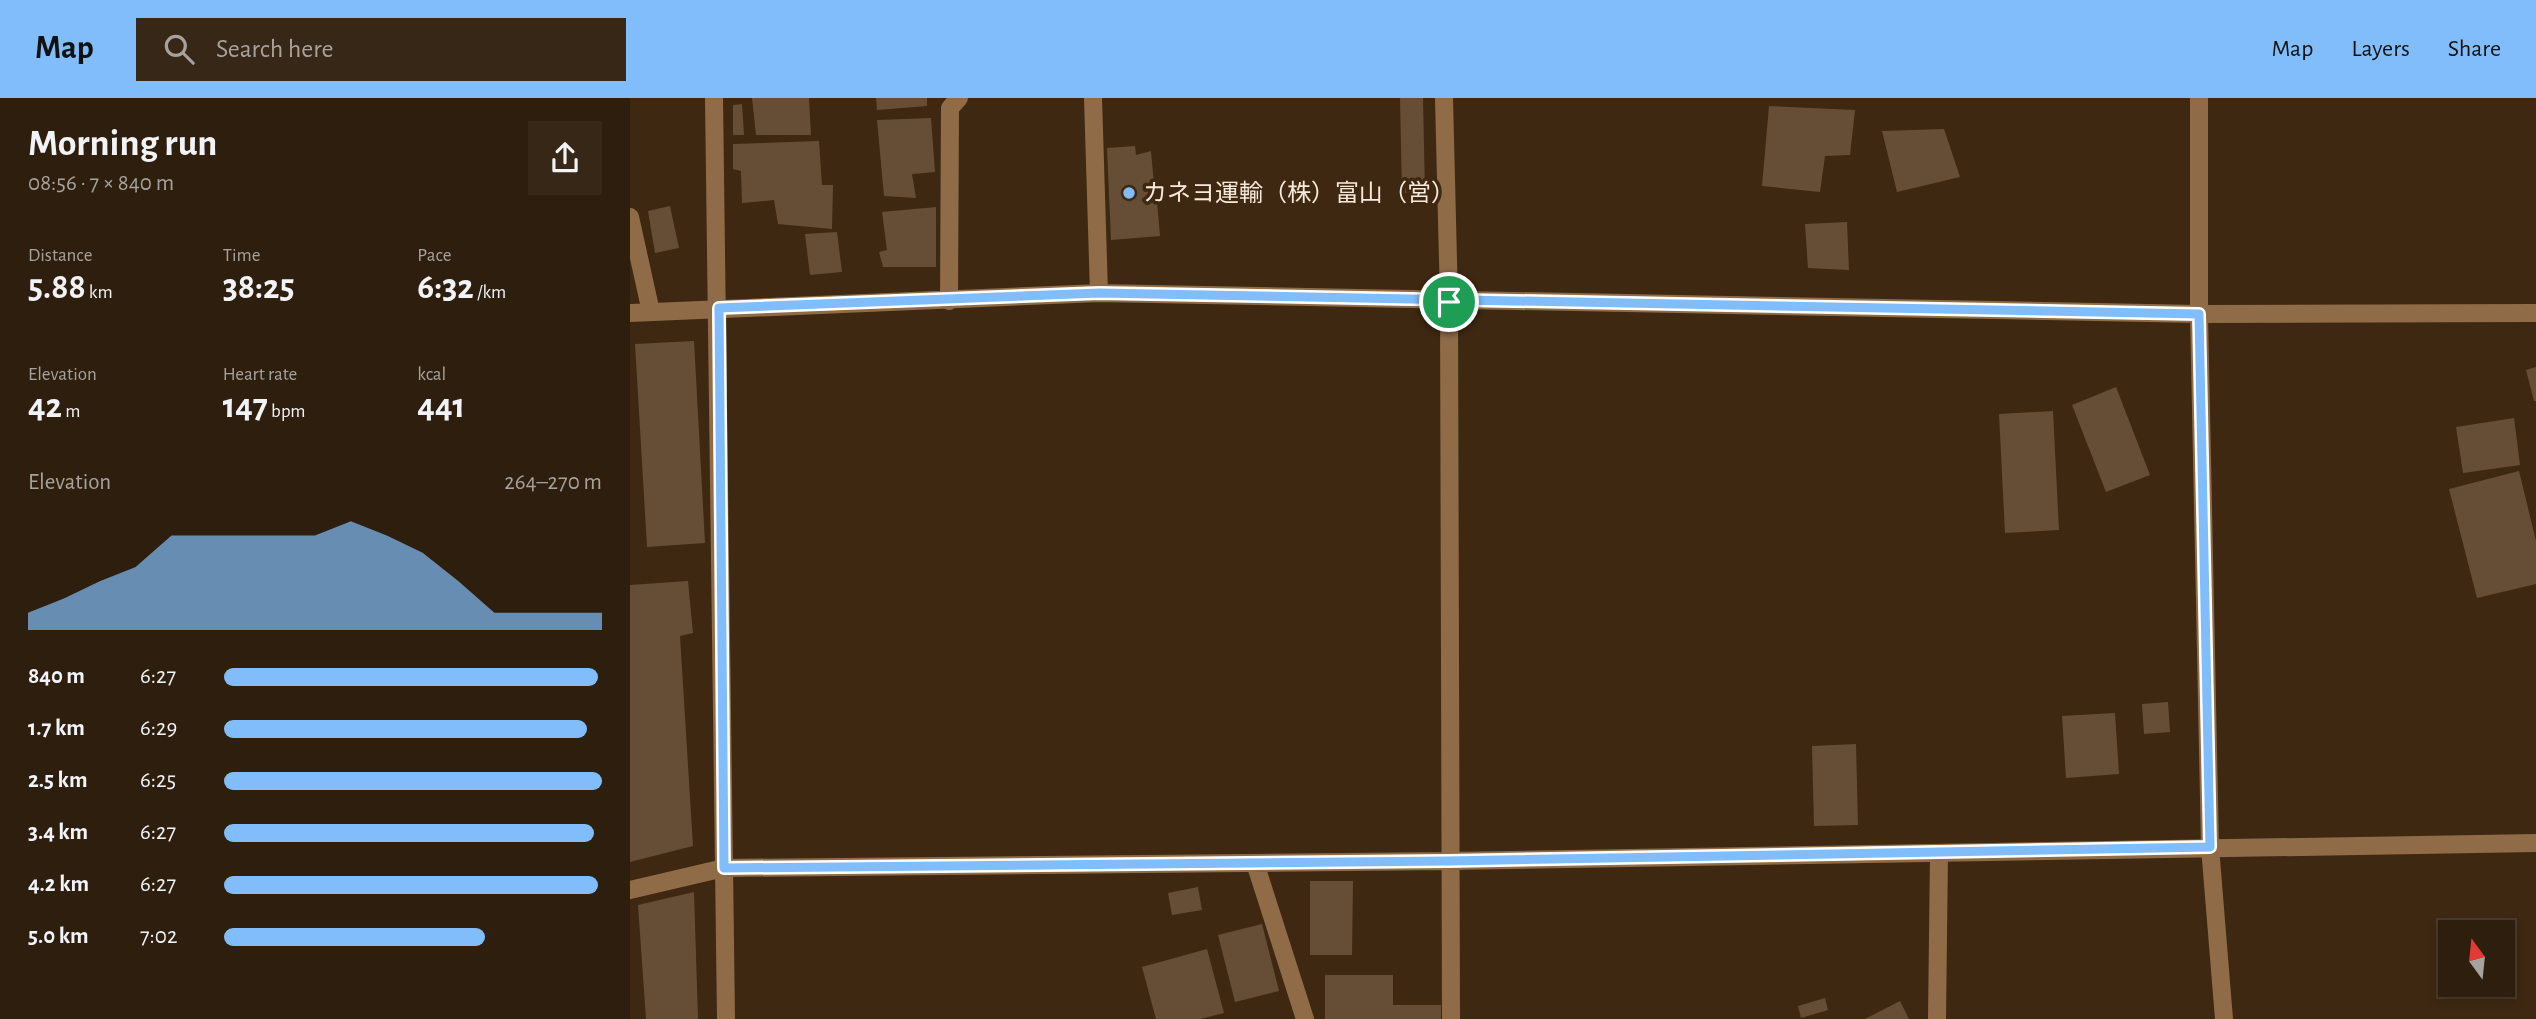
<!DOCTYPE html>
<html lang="en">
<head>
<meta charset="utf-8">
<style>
  :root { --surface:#2e1e0d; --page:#362716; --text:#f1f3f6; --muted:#a7a29d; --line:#493c2e; --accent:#80bdfa }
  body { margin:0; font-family:"Alegreya Sans","Noto Sans JP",sans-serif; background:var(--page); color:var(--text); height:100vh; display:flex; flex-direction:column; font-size:26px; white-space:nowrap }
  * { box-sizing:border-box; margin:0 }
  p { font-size:23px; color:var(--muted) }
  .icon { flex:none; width:38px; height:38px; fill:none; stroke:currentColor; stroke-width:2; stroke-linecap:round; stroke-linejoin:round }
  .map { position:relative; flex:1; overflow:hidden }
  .sheet { display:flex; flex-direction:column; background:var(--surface); width:630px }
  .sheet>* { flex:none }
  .needle { width:46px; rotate:345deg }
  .tools { position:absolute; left:1808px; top:822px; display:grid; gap:14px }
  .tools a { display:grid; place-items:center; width:77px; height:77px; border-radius:0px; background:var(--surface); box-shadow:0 4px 10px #0003,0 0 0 2px var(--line); font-size:35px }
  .pin { position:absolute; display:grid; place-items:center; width:60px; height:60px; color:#fff; margin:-30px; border:4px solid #fff; border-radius:50%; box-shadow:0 2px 7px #0007 }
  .round { display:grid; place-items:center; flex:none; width:74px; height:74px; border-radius:0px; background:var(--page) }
  .overview { display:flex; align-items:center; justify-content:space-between; height:119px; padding:0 28px }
  h1 { font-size:38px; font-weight:600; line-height:52px }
  .figures { display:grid; grid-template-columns:repeat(3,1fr); gap:10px; height:119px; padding:7px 28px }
  .figures div { display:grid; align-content:center }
  .figures b { font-size:35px; font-weight:600 }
  .figures small { font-size:19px; font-weight:400 }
  .figures p { font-size:19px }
  .chart { height:196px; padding:14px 28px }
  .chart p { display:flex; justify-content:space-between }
  .chart svg { width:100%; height:126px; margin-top:7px; fill:var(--accent); opacity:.7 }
  ul { padding:0 28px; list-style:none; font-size:23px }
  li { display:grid; grid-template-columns:112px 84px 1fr; align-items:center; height:52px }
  li i { height:18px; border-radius:9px; background:var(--accent) }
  header { display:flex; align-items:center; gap:42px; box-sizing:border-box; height:98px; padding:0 35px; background:var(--accent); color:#111 }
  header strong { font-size:33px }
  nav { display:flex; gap:38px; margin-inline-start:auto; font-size:24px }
  .search { width:490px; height:63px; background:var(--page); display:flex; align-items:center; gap:18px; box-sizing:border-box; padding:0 24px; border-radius:0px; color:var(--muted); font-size:26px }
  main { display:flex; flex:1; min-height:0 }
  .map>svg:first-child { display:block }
  .building { fill:#664e36 }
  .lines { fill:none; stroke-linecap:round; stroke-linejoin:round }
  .minor { stroke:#8f6c47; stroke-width:18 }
  .route-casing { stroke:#fff; stroke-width:14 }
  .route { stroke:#80bdfa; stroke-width:9 }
  .poi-dot { fill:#80bdfa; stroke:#3e2811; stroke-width:2.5 }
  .labels { text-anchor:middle; stroke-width:7; stroke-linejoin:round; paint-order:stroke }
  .poi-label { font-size:24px; fill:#f8e9db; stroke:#3e2811; text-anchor:start }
</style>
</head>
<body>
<header>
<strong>Map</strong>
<div class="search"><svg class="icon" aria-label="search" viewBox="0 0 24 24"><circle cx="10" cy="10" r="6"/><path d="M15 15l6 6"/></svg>Search here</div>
<nav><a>Map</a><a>Layers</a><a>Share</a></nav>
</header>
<main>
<section class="sheet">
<div class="overview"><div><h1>Morning run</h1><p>08:56 · 7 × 840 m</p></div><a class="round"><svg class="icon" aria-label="share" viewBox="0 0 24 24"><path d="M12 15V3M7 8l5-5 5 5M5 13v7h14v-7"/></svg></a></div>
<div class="figures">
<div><p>Distance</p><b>5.88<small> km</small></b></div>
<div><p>Time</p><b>38:25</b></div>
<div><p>Pace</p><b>6:32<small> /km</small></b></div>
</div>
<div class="figures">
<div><p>Elevation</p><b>42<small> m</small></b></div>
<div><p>Heart rate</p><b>147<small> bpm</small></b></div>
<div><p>kcal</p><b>441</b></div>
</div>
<div class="chart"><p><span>Elevation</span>264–270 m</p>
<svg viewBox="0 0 160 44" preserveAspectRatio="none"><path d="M0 44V38L10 33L20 27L30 22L40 11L50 11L60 11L70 11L80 11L90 6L100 11L110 17L120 27L130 38L140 38L150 38L160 38V44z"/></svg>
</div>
<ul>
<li><b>840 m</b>6:27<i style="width:99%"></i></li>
<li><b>1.7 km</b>6:29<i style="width:96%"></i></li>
<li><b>2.5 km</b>6:25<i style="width:100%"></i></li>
<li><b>3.4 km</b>6:27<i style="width:98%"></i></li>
<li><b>4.2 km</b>6:27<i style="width:99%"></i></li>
<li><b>5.0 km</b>7:02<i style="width:69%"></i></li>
</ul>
</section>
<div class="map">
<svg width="1906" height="921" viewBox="0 0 1906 921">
  <rect width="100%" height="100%" fill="#3e2811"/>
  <path class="building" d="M122,0h57l2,37h-55z
    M246,0h51v8l-50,4z
    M770,0h23l2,94 -23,1z
    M112,6l2,31h-11v-30z
    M1139,8l86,4 -5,45 -25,1 -5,36 -58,-6z
    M301,20l4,54 -23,2 4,24 -32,-2 -7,-76z
    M1314,31l16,48 -63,15 -15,-61z
    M189,43l3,44h11l-1,44 -54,-5 -4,-24 -32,3 -1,-32 -8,-2v-25z
    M505,48l1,9 15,-4 3,33 -6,1v16l9,1 3,34 -49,4 -4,-92z
    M40,108l9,42 -24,5 -7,-42z
    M306,109v60h-53l-4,-15 8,-2 -5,-38z
    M1217,124l2,48 -41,-2 -3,-44z
    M207,134l5,40 -32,3 -5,-41z
    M64,243l11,202 -58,4 -12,-203z
    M1906,269v34h-2l-8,-31z
    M1486,289l34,88 -44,17 -34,-87z
    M1423,313l6,119 -54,3 -6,-119z
    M1884,320l6,47 -57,8 -7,-46z
    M1889,373l17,70v43l-59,14 -28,-109z
    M58,483l5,52 -13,3 13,210 -63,16v-277z
    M1538,604l2,30 -26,2 -2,-30z
    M1485,615l4,61 -53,4 -4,-62z
    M1226,646l2,81 -44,1 -2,-80z
    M680,783h43l-1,74h-42z
    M568,789l4,23 -30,5 -4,-22z
    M64,794l4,127h-52l-8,-114z
    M632,826l17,67 -44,11 -17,-67z
    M577,851l17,64 -24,6h-44l-14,-52z
    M695,877h68v30h48v14h-116z
    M1195,900l3,12 -27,8 -3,-12z
    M1270,903l9,18h-44z"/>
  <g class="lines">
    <path class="minor" d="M84,0l12,921
      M463,0l6,195
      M814,0l5,203 2,718
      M1569,0v216l11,533 14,172
      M0,119l21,95
      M319,203l1,-193 9,-10
      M0,215l469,-20 1100,21 337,-1
      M625,765l50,156
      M0,792l94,-22 724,-7 1088,-18
      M1307,921l2,-166"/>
  </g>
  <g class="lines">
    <g class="route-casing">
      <path id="route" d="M469,195l1100,21 11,533 -762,14 -724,7 -5,-560z"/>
    </g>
    <use href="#route" class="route"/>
  </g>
  <circle class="poi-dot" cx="499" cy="95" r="7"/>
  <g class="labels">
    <g class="poi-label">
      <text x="513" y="103">カネヨ運輸（株）富山（営）</text>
    </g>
  </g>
</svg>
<div class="tools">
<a><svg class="needle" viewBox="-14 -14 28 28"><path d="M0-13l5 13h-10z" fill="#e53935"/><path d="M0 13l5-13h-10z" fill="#a7a29d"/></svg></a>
</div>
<div class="pin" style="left:819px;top:204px;background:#1e9e55"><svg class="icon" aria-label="arrive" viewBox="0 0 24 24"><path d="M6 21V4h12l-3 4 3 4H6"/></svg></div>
</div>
</main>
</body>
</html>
